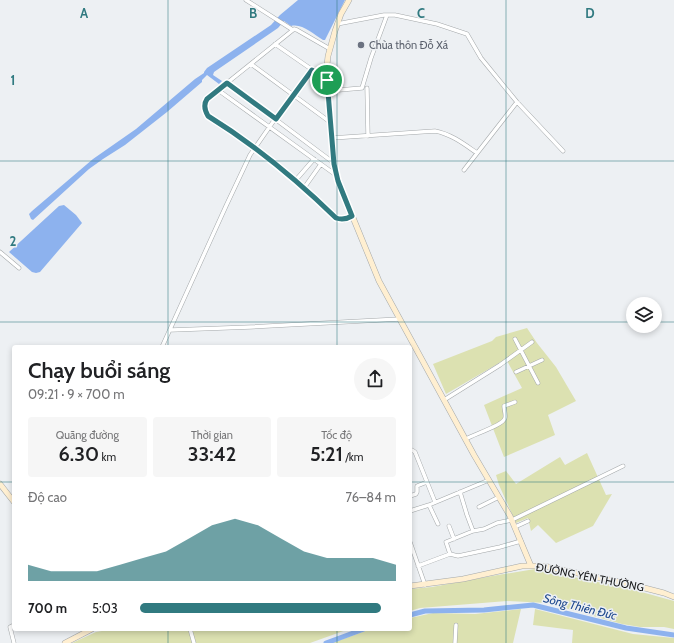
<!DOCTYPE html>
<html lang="vi">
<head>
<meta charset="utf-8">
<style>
  :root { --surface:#fff; --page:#f6f6f6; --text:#202124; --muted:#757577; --accent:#317a80 }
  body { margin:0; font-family:Cabin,sans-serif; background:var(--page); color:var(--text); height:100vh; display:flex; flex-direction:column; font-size:15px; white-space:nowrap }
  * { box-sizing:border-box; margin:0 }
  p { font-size:13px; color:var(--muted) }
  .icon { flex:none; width:22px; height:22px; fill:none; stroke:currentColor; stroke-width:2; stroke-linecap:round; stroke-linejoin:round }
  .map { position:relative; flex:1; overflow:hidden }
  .panel { position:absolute; left:12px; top:345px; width:400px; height:286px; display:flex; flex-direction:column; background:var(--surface); border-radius:4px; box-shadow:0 2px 6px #0003 }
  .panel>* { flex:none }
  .controls { position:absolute; left:626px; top:297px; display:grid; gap:8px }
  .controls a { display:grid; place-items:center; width:36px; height:36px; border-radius:50%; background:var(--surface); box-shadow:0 2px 6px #0003; font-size:20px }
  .pin { position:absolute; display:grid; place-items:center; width:34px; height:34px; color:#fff; margin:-17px; border:2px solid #fff; border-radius:50%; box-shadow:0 1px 4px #0007 }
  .round { display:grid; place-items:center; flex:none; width:42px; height:42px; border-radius:21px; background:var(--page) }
  .overview { display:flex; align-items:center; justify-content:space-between; height:68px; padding:0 16px }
  h1 { font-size:22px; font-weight:600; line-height:30px }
  .stats { display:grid; grid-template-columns:repeat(3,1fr); gap:6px; height:68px; padding:4px 16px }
  .stats div { display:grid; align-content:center; border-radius:4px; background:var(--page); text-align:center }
  .stats b { font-size:20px; font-weight:600 }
  .stats small { font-size:11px; font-weight:400 }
  .stats p { font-size:11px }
  .chart { height:112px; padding:8px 16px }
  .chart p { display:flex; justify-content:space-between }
  .chart svg { width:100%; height:72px; margin-top:4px; fill:var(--accent); opacity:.7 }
  ul { padding:0 16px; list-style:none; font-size:13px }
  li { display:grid; grid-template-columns:64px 48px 1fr; align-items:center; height:30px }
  li i { height:10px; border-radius:5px; background:var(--accent) }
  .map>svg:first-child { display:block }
  .green { fill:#dce1b1 }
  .water { fill:#8db2ee }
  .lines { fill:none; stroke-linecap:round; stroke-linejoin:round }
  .canal { stroke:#8db2ee; stroke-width:5 }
  .minor-casing { stroke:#a4a8aa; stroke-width:4.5 }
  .secondary-casing { stroke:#a4a8aa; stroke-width:6 }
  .minor { stroke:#fff; stroke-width:3.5 }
  .secondary { stroke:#ffefd1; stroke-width:5 }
  .route-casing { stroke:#fff; stroke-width:8 }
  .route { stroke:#317a80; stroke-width:5 }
  .grid { fill:none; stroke:#317a80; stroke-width:1; stroke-opacity:0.55 }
  .worship-dot { fill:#6b7280; stroke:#edf0f3; stroke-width:1.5 }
  .labels { text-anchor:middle; stroke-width:3; stroke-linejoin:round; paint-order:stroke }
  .worship-label { font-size:11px; fill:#5b616d; stroke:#edf0f3; text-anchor:start }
  .street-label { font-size:11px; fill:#18191a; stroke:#edf0f3 }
  .water-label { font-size:12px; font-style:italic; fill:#1c478d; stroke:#edf0f3 }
  .grid-label { font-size:13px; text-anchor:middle; font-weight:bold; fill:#317a80; stroke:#edf0f3; stroke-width:3; stroke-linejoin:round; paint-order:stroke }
</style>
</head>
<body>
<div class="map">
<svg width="674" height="643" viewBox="0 0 674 643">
  <rect width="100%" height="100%" fill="#edf0f3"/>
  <path class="green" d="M527,328l10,15 19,24 20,34 -28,14 7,20 -51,22 -20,-52 38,-17 -16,-29 -60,35 -13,-30 59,-23 4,-4z
    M587,453l19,42 6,-1 -19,32 -37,17 -18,-18 -7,6 -3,-13 -12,5 -17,-38 -3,-10 10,-4 10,13 44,-27 5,8z
    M535,569l92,19 47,13v28l-10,-2h-24l-18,-3 -75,-21 -40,-2 -87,7 -10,3v-22l22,-2 60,-11z
    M521,609l-8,34h-181l39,-14h39v-11l23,-5 42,1z
    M535,609l98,25 41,4v5h-102l1,-13 -40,-5z
    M113,629h236l-39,14h-238l24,-11z"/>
  <path class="water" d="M298,0h47l-20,40h-2c-10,-6 -21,-17 -32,-14l-7,-5 -6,7 -64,44 -1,3 9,6 -3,3 -12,-9 -5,5v2l-35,30 -42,33 -22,14 -14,10 -56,51 -2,-1 -2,-5 3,-3 61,-52 43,-30 59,-50 9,-6v-1l3,-4 64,-43 9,-10z
    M64,205l12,10 6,8 -42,49 -4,1 -4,-1 -23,-20 50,-46z"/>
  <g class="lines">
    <path class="canal" d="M410,615l15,-4 59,-1 49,-5 93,23 48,7
      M326,643l38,-14"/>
    <g class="minor-casing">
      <path id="minor" d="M246,0l47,30 1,-1 3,1 33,19
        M337,24l47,-9h11l42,9 30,10 14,24 36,44 46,49
        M293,30l-86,69c-3,6 -2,12 1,17l47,32 52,42 29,28 8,2 3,-1 5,-2
        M275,44l52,36
        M251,64l79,58
        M227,83l107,80
        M367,88l1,48
        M218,90l118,85
        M328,91l34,-3 9,-30 16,-43
        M332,138l103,-7c16,3 29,13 42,22
        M464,170l53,-68
        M295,181l19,-22
        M304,188l17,-24
        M0,252l19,16
        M171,330l80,-3 149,-8
        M515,339l23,44
        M162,347l64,-141 24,-51 25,-36 37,-49
        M516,372l26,-12
        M444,400l56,-35 32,-23
        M466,439c6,-4 38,-14 39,-21 1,-3 -1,-9 -1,-12l11,-4
        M410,450h2l3,2 20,50
        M460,492l7,23 6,16
        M410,496l6,-2 1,-2v-6l10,-4
        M429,505l9,19
        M479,507l20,-10
        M410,511l19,-6 60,-25
        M449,526l5,13
        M515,527l13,-6
        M410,542l15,43
        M450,554l-4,-12 27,-11 11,-2 13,-6 15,-3 111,-54
        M418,566l32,-12 8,2 42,-9 21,-6
        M14,625l-4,2 4,16
        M190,629l4,14
        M455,643l1,-18"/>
    </g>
    <g class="secondary-casing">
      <path id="secondary" d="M349,0l-8,14 -6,17 -7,25 -2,18 8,90 4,17 41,100 95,174 36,61 21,50
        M0,484l14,18
        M410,586l53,-7 59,-13h22l85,18 35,9 10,4
        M65,643l27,-14"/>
    </g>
    <use href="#minor" class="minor"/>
    <use href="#secondary" class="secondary"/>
  </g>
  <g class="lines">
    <g class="route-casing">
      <path id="route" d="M312,70l15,10 7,84 4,17 14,35c-5,3 -10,4 -16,2 -39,-38 -81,-73 -128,-102 -3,-5 -5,-11 -1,-17l20,-16 49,36z"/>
    </g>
    <use href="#route" class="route"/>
  </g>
  <path class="grid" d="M168,0v347M337,0v347M506,0v643M0,161h674M0,322h633M655,322h19M0,482h14M410,482h264M168,629v14M337,629v14"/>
  <circle class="worship-dot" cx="361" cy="45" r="4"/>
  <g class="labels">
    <g class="worship-label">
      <text x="369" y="49">Chùa thôn Đỗ Xá</text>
    </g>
    <g class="street-label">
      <text transform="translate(590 577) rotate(11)" y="4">ĐƯỜNG YÊN THƯỜNG</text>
    </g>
    <g class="water-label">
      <text transform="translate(580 607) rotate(14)" y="4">Sông Thiên Đức</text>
    </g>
  </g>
  <g class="grid-label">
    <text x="84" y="18">A</text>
    <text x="253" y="18">B</text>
    <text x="421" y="18">C</text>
    <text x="590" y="18">D</text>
    <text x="13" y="85">1</text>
    <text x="13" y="246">2</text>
  </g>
</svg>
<div class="controls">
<a><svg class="icon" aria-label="layers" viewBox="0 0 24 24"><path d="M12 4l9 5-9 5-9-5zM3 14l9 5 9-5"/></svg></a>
</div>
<div class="pin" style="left:327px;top:80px;background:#1e9e55"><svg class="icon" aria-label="arrive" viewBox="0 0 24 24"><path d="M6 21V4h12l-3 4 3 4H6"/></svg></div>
<section class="panel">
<div class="overview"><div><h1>Chạy buổi sáng</h1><p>09:21 · 9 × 700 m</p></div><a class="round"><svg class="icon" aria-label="share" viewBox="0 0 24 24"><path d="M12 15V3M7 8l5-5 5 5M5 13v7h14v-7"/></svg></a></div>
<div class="stats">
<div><p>Quãng đường</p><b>6.30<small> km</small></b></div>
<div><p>Thời gian</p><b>33:42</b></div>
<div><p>Tốc độ</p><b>5:21<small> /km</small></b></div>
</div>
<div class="chart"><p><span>Độ cao</span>76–84 m</p>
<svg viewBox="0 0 160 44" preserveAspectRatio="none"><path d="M0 44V34L10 38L20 38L30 38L40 34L50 30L60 26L70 18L80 10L90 6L100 10L110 18L120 26L130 30L140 30L150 30L160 34V44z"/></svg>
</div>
<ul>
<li><b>700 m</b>5:03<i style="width:94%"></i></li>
</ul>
</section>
</div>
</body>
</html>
